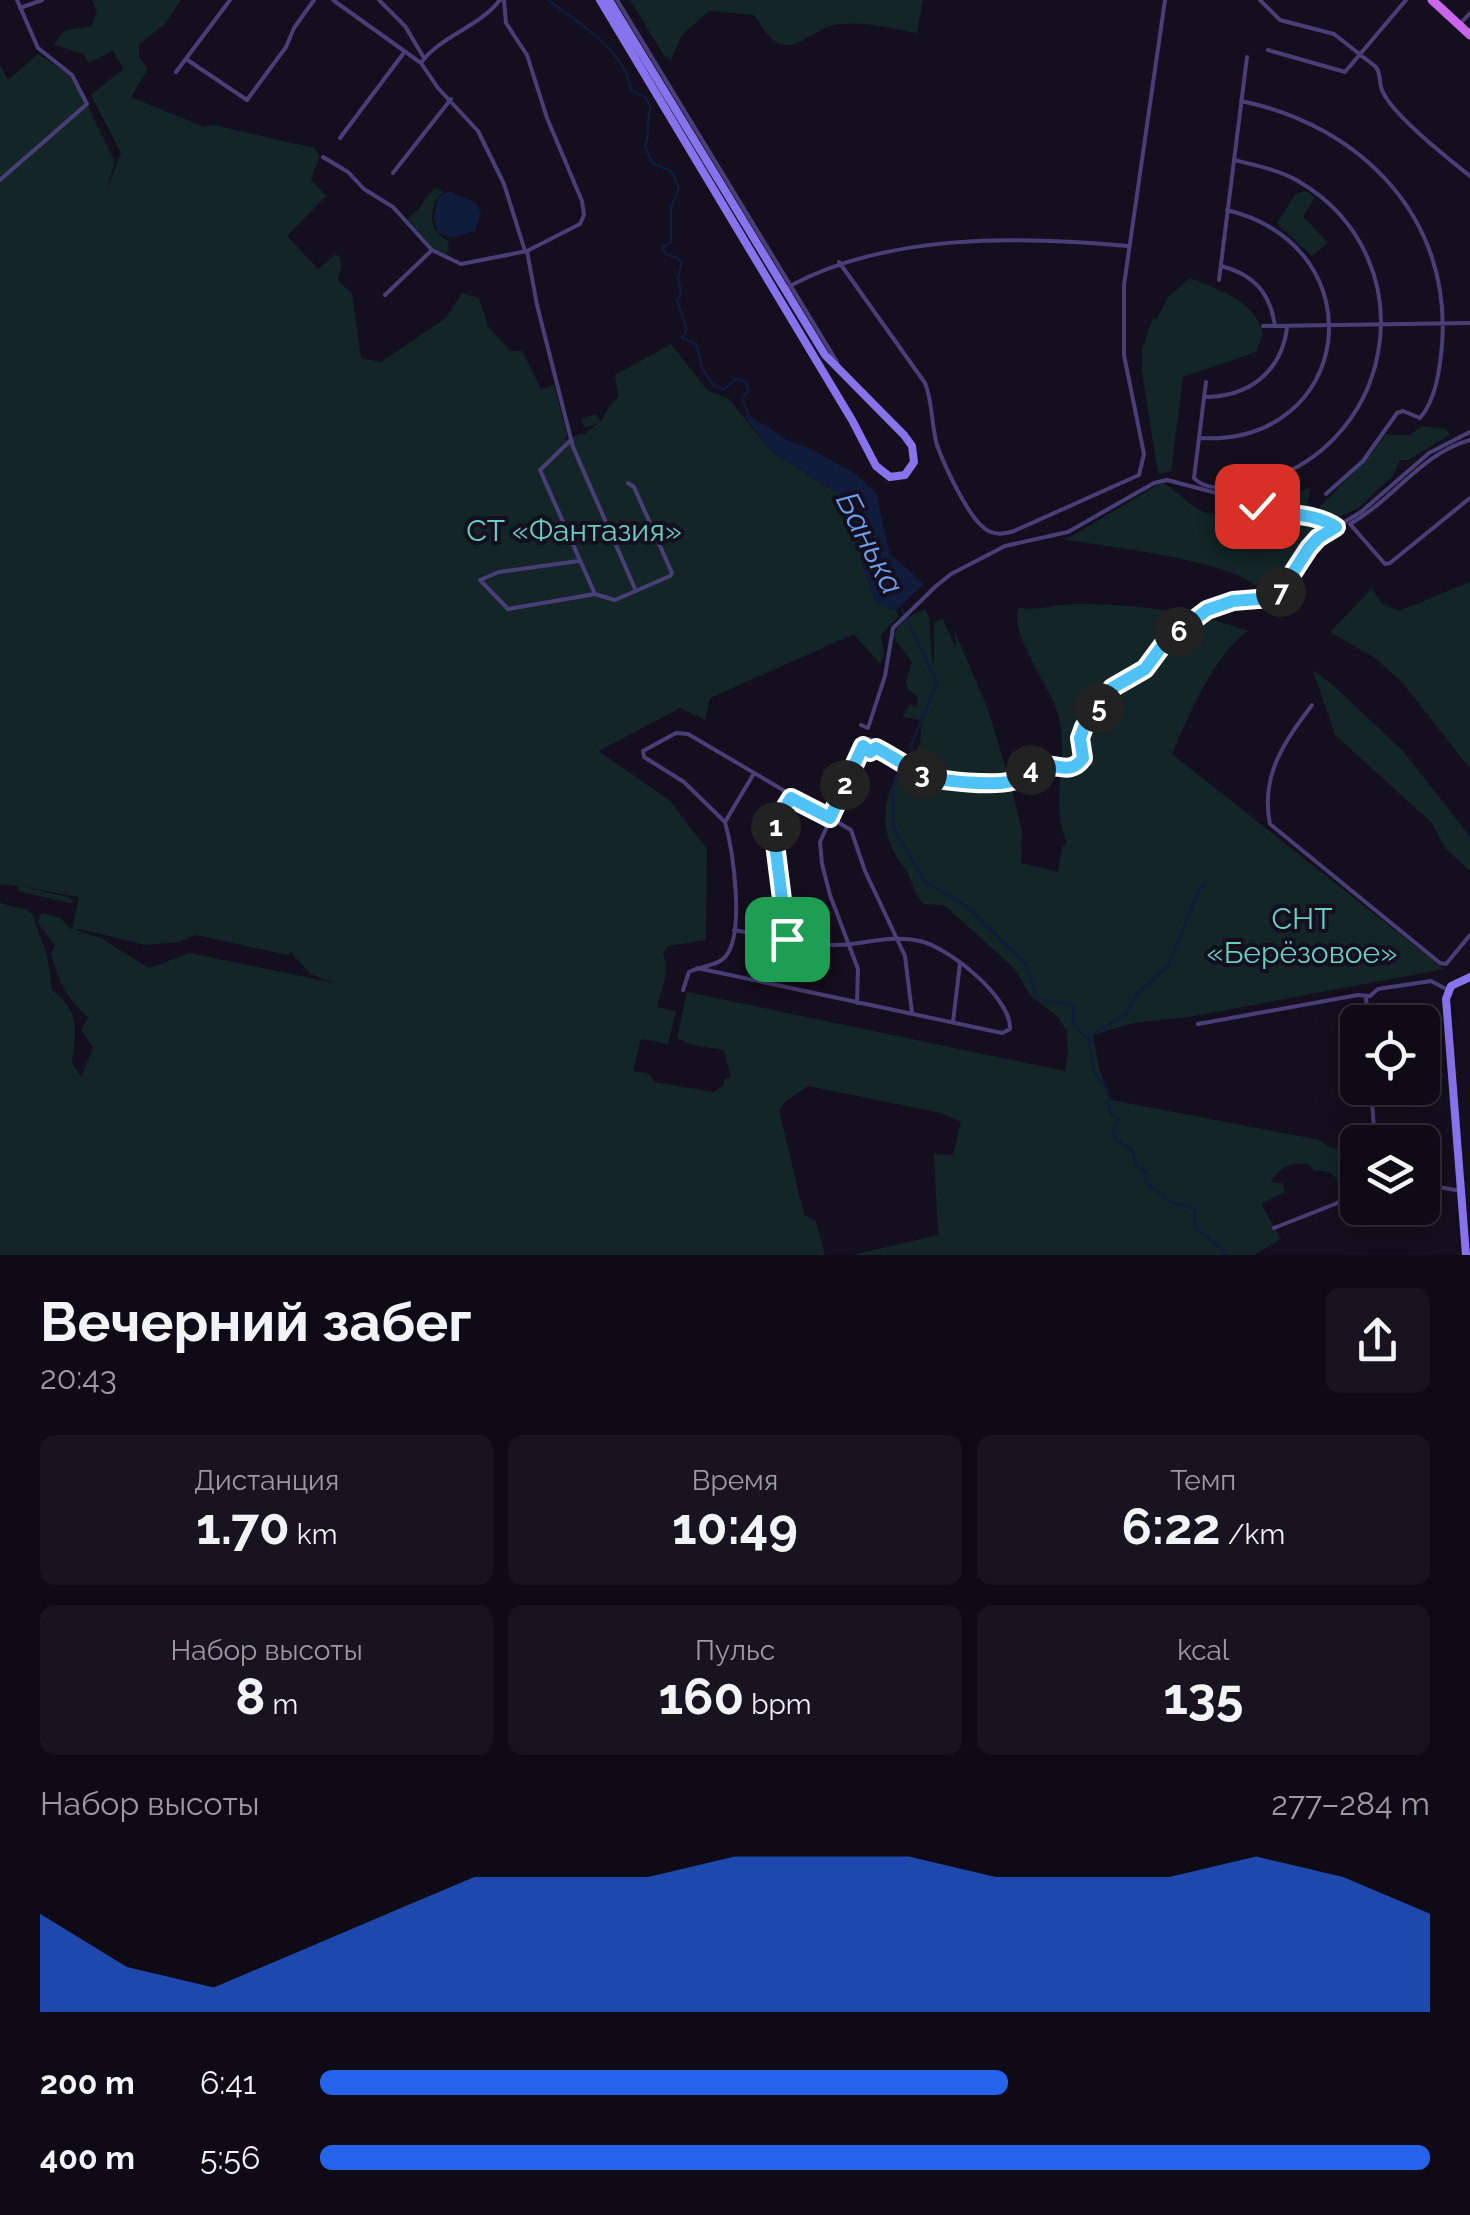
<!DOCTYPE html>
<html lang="ru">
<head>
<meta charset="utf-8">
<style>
  :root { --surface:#0e0b16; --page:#17141f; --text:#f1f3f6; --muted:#9b9ba1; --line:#2e2b35; --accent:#2563eb }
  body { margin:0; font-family:Raleway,sans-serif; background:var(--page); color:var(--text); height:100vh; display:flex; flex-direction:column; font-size:38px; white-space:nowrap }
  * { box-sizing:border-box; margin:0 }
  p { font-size:32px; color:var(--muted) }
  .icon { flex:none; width:55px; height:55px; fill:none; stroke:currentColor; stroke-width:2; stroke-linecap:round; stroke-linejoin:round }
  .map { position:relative; height:1255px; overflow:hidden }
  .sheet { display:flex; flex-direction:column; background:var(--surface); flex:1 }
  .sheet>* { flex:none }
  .fabs { position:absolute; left:1340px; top:1005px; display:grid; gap:20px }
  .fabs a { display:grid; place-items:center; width:100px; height:100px; border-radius:15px; background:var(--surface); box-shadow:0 5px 25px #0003,0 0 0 2px var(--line); font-size:50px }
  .pin { position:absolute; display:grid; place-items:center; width:85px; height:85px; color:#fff; margin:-42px; border-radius:20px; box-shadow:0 5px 15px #0006 }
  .km { position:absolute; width:50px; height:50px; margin:-25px; border-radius:50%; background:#222; color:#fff; font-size:28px; line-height:50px; text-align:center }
  .round { display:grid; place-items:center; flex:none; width:105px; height:105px; border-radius:15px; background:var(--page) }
  .summary { display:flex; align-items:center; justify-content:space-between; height:170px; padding:0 40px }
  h1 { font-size:55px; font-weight:700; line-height:75px }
  .metrics { display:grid; grid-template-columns:repeat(3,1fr); gap:15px; height:170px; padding:10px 40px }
  .metrics div { display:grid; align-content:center; border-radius:15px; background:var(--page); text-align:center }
  .metrics b { font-size:50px; font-weight:700 }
  .metrics small { font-size:28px; font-weight:400 }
  .metrics p { font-size:28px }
  .chart { height:280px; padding:20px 40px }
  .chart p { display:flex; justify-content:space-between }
  .chart svg { width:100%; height:180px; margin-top:10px; fill:var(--accent); opacity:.7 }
  ul { padding:0 40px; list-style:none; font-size:32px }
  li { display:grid; grid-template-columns:160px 120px 1fr; align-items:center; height:75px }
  li i { height:25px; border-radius:12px; background:var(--accent) }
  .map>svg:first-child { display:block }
  .green { fill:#132527; fill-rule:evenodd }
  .water { fill:#111b3b }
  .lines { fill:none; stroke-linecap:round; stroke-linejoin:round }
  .stream { stroke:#111b3b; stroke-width:2.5 }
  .street { stroke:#493f77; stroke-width:4 }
  .secondary { stroke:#8774ed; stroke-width:8 }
  .primary { stroke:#cb66ec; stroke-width:9 }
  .route-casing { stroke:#fff; stroke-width:20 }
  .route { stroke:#4fc3f7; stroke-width:12 }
  .labels { text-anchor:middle; stroke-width:8; stroke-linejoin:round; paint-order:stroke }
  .park-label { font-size:30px; fill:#67cfc3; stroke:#130f1e }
  .water-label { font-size:32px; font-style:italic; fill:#6ca0ec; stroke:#130f1e }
</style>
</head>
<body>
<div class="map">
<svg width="1470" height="1255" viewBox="0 0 1470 1255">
  <rect width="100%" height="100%" fill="#130f1e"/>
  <path class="green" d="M92,0h89l-16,24 -26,20v13l9,12 -17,28 73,30 10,-2 100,23 6,8 -9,23 15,17 -39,40 31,33 18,-15c10,9 3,17 2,27l14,12 9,65 20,4 65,-44 16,-25 17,5 9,28 22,25h12l19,38 13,-4 13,50 -3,6 18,-8 2,2 14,-12 -13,5 -4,-8 15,-6 5,8 7,-14 10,-11 -3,-22 56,-31 36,46 22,9 43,53 66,41 21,39 2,28 15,43 20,8 3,5 -18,19 3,18 -4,11 -26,-30 -144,64 -5,22 -25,-12 -81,43 71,50 37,48 -1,91 -38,6 -5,8c8,17 -2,35 -6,53l19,4 -8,33 -27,-5 -8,32 17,3 5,8 59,10 10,-7v-6l7,-2 -7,-27 -32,-5 -15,-7 10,-46 378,79 3,-17 -1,-22 -8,-14 -29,-23 -16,-27 -70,-63 -20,-1c-9,-8 -10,-17 -15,-28 -3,-7 -9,-13 -13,-20 -18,-33 -11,-59 5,-91l33,17 77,4 11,45 -1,32 37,9 4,-25 5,-4c-18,-38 3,-87 -9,-129 -7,-27 -51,-83 -39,-106 19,3 37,-4 56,-4 57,0 119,7 173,27 -34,23 -60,86 -76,123l272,215 -255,48 -56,6 -40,12 6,33 12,32 209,40 9,7 28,7v34l-10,3c-12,-12 -12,-22 -32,-20l-7,-7c-20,-1 -28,3 -37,18l11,1 3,9 -24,12 20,35 -27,16h-401l85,-20 -4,-81 19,1 8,-33 -20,-9 -133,-27 -21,14 -8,10 25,105 12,6 9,34h-825v-352l27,7 5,4 15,40 5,36c29,22 24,40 20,73l9,14 12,-29 -12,-18 8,-13c-20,-13 -34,-42 -38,-65l4,-7 -18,-23 5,-9 18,5 12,12 7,-33 -60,-11 48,11 8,5 -6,1 -51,-12v-5l-18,-2v-819l8,15 30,-26 29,19 11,13 37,76 -9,29 15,-38 -30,-58 36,-29 -4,2 -10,-17 -24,12 -6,-9 -29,-9 10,-14 27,-5 6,-15zM80,929l65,16 34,-3 16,-7 93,20 3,-3 19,22 24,9 -144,-30 -41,15 -48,-30 -26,-8z
    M630,0h293l-6,33c-26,-4 -60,-14 -86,-7 -14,4 -31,19 -43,19 -17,1 -25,-18 -34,-30l-45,-4 -27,24 -11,25 -7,-4z
    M435,188l9,3 -9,9c-5,20 -5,31 13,41l1,9 -3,4 -13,-6 -26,-29 13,-11 4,-8z
    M1307,191l8,7 -12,18 25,27 -16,13 -35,-32 18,-30z
    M1190,278c29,12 65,22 73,56l-7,18 -73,25 -12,94 -13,3 -16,-102v-23l11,-31 4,1 11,-22z
    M1422,426l24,3 4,6 -42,25h-8l-7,16 -35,32 -31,15 -16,16 -20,22 -12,24 9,10c-22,1 -38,-16 -58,-23 -54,-18 -112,-24 -169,-33l9,-2 89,-53h6c37,26 35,40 81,21l22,10 5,-3 -6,-15 9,-15 6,2 6,8 22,-3 -2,13 3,6h8l53,-55 13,-18h25z
    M1470,582v187l-68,-87 -27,-24 -45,-26 42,-44 9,15 18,8z
    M926,609c7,18 2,38 8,55v-42l9,-3 13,30 -1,-17 32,75 22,71 -72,-3 -33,-16 9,-2 7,-14 2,-23 -19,-3 7,-13 7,3 1,-9 -10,-9 -2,-9 6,-18 -18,-24c2,-15 19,-25 32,-29z
    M1313,670l22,17 67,63 45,57 23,30v34l-24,-22 -14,-26 -97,-88z"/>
  <path class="water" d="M449,191l27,12 5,10 -6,18 -25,7 -13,-6 -3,-15 4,-20z
    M747,414l40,26 24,9 45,25 20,19 14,61 34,30 -28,27 -20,-8 -15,-43 -2,-28 -21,-39 -66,-41 -27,-35z"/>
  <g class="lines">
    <path class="stream" d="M548,0c31,24 76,48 83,90l14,7 6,10c-6,14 0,25 -6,39l7,17 19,8 8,17 -8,20v34l-8,5 3,7 12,4 3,6 -3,14 3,16 -4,7 10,28 -5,9 14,6 7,26 11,16 10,3 12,-10 10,3 2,9 -6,8 7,16
      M902,609l35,74 -27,65
      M902,765l-9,21v41l32,55 40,23 60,58 13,36 35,6v18l16,18 5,30 13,18 3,24 9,6 -6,12 3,9 16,10 4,15 11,8 -2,8 25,21 25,7v18l33,28
      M1089,1040l2,-5 36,-22 8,-17 33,-30 31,-76 7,-7"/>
    <path class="street" d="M333,0l88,63 17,25 40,43 26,53 21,67
      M379,0l26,26 19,32
      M617,0l220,362
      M1260,0l20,20 54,14 42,33c6,9 2,13 6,23 9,24 67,69 88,86
      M20,8l22,-8
      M1460,24l10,-11
      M1268,50l77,22 61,-72
      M186,59l61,41 39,-53 8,-19 20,-28
      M421,63c19,-27 57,-35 79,-63
      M176,72l54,-72
      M1241,101c119,24 211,116 201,244 -2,23 -6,55 -22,73l-17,-7 -6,2 -34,48 -37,33
      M340,138l63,-84
      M323,157l25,15 16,17 29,18 39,43 29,14 66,-13 53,-27 4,-9 -2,-14 -35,-83 -20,-63 -21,-32 -2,-23
      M393,173l58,-74
      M0,180l87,-76 -15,-29 -34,-27 -21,-48
      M527,251l10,54 36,142 63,144
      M839,262l86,121c8,20 6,41 12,62 7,20 31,71 47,83 10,8 20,6 30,3l125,-56 5,-21 -20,-99v-70l41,-285
      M1221,266c32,8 49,26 54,60
      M1219,280l28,-223
      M790,286c98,-53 229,-50 338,-40
      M385,295l47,-45
      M1263,326l207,-3
      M1206,382l-12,96c10,12 35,11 50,8 152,-29 188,-227 54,-305 -19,-11 -43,-16 -64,-21
      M1204,397c44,0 77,-24 83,-69
      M1199,438c154,9 181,-190 28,-228
      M571,440l-31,30 55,124
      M1470,440c-48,13 -77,60 -120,84l35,40 5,-1 80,-65
      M579,561l-80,11 -19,8 28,29 87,-15 20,6 55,-24 2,-3 -38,-86 -6,-4
      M1312,705c-27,36 -52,70 -42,119l170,139 6,1 24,-29
      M861,725l7,3 17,-52 8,-48 43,-42 15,-12 54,-28 63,-14 86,-49 13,-3 80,21 25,11 46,5 17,9
      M862 746a7 7 0 1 1 14 0a7 7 0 1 1-14 0Z
      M876,748c16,8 32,20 49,27 16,7 70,11 87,6 10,-3 17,-13 28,-15 18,-3 30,10 43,-8l-3,-20 4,-11 28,-39 33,-19 20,-27 42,-32 26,-9 37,-3 9,-4 39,-56 43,-26 68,-59 41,-21
      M725,822l-41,-40 -40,-25 -1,-6 33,-18 12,1 163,96 14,41 40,85 7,57
      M787,939c-1,-53 -27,-91 3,-140
      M697,968l305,65 8,-4c2,-31 -62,-82 -90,-88 -30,-7 -56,4 -85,4 -33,0 -68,-9 -101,-15
      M683,990l6,-18c11,-6 29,-6 37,-16 19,-24 7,-105 -1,-134l28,-47
      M1366,997l2,25
      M857,1003l1,-34 -28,-74 -8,-31 -2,-22 43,-96
      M953,1022l7,-59
      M1198,1024l160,-29 12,1 8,-7 53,-8 17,9
      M1371,1088l4,54
      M1422,1184l39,7
      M1274,1228l61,-24 23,-12"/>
    <path class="secondary" d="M600,0l252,420 24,46 14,11 15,-2 9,-13 -2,-16 -8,-11 -79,-80 -216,-355
      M1466,1255l-20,-256 5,-13 19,-9"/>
    <path class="primary" d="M1432,0l38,35"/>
  </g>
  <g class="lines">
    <g class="route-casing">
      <path id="route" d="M787,939l-13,-103 6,-20 11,-18 39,20 33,-72 7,6 6,-4c16,8 32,20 49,27 16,7 70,11 87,6 10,-3 17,-13 28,-15 18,-3 30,10 43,-8l-3,-20 4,-11 28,-39 33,-19 20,-27 42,-32 26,-9 37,-3 9,-4 30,-46 9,-10 18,-11c-24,-16 -53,-10 -79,-21"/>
    </g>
    <use href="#route" class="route"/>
  </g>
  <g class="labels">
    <g class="park-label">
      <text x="574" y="541">СТ «Фантазия»</text>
      <text x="1302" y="929">СНТ<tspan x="1302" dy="34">«Берёзовое»</tspan></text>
    </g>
    <g class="water-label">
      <text transform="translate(870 543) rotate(63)" y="11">Банька</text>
    </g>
  </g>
</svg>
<div class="fabs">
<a><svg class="icon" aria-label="locate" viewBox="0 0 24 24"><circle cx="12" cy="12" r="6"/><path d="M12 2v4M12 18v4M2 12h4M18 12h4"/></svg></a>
<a><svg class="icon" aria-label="layers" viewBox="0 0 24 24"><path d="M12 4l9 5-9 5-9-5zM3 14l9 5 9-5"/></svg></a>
</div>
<div class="pin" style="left:787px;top:939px;background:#1e9e55"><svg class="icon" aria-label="arrive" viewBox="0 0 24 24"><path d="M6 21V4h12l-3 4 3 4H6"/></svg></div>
<div class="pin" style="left:1257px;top:506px;background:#d93025"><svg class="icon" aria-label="check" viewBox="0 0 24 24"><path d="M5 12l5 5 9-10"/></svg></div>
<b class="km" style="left:776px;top:827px">1</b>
<b class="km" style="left:845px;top:785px">2</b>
<b class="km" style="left:922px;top:774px">3</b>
<b class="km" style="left:1031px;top:770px">4</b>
<b class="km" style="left:1099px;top:708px">5</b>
<b class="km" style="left:1179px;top:632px">6</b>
<b class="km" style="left:1281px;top:592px">7</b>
</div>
<section class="sheet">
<div class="summary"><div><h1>Вечерний забег</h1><p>20:43</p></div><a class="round"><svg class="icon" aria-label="share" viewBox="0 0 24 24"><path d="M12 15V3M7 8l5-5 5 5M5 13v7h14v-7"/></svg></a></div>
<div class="metrics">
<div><p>Дистанция</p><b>1.70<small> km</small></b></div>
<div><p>Время</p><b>10:49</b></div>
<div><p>Темп</p><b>6:22<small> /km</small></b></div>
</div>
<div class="metrics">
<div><p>Набор высоты</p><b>8<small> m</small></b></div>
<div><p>Пульс</p><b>160<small> bpm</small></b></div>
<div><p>kcal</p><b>135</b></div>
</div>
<div class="chart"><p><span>Набор высоты</span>277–284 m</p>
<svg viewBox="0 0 160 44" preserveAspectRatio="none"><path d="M0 44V20L10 33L20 38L30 29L40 20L50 11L60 11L70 11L80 6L90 6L100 6L110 11L120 11L130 11L140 6L150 11L160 20V44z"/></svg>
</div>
<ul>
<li><b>200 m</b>6:41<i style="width:62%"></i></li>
<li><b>400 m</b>5:56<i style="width:100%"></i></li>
</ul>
</section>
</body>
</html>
